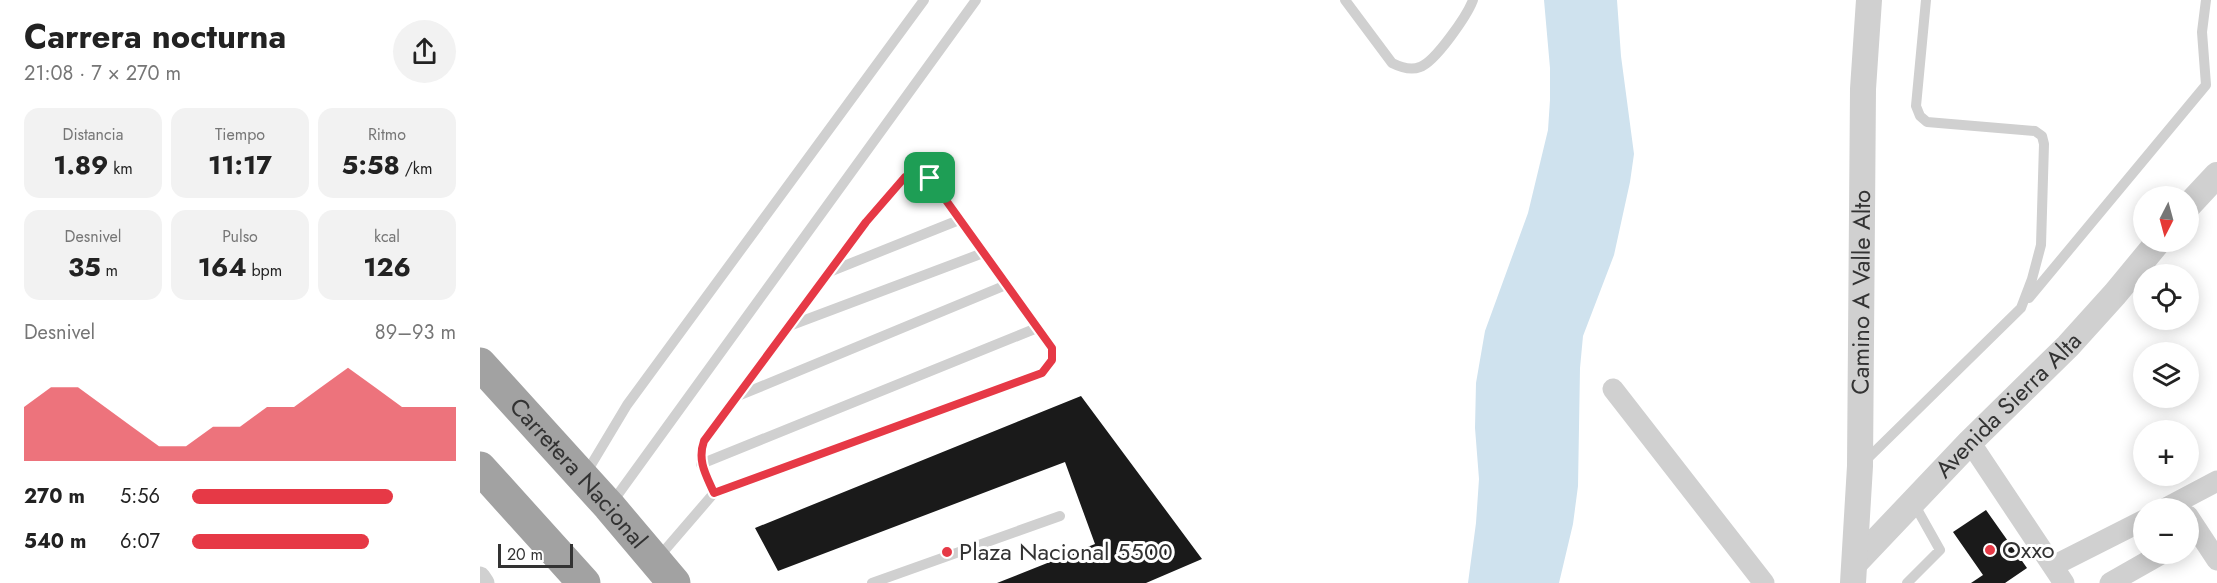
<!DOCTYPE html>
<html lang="es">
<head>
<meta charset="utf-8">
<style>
  :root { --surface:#fff; --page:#f2f2f2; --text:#222; --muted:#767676; --accent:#e63946 }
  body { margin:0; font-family:Jost,sans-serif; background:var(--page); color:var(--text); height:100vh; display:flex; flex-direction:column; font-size:22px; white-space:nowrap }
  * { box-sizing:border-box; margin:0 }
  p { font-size:20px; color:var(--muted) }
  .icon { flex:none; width:33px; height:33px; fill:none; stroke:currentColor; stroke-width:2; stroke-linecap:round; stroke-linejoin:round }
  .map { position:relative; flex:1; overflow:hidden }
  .side { display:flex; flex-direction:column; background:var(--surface); width:480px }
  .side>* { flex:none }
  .needle { width:39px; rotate:186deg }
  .fabs { position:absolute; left:1653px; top:186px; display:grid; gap:12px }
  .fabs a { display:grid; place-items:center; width:66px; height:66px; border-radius:50%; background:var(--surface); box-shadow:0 3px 15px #0003; font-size:30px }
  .scale { position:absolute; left:18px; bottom:15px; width:75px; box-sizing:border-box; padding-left:6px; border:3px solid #333; border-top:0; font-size:16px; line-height:21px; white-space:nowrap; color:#333; -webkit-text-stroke:4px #fff; paint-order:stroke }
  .pin { position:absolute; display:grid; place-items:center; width:51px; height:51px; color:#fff; margin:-26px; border-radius:12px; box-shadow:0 3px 9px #0006 }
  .round { display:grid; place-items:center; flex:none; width:63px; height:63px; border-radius:32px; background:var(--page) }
  .headline { display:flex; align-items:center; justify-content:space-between; height:102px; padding:0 24px }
  h1 { font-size:33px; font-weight:700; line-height:45px }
  .metrics { display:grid; grid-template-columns:repeat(3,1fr); gap:9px; height:102px; padding:6px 24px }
  .metrics div { display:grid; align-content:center; border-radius:15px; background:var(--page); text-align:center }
  .metrics b { font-size:26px; font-weight:700 }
  .metrics small { font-size:16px; font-weight:400 }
  .metrics p { font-size:16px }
  .chart { height:168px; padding:12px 24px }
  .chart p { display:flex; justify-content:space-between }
  .chart svg { width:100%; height:108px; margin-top:6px; fill:var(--accent); opacity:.7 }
  ul { padding:0 24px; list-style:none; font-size:20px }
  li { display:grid; grid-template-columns:96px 72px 1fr; align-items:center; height:45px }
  li i { height:15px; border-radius:8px; background:var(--accent) }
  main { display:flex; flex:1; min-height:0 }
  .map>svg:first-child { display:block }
  .water { fill:#cfe2ee }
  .building { fill:#1a1a1a }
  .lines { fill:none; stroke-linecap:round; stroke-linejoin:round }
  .service { stroke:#d0d0d0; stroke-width:10 }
  .minor { stroke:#d0d0d0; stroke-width:21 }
  .tertiary { stroke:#d0d0d0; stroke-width:26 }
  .trunk { stroke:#a2a2a2; stroke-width:33 }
  .route-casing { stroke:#fff; stroke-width:12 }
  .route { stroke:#e63946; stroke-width:8 }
  .poi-dot { fill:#e63946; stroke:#fff; stroke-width:2 }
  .labels { text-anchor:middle; stroke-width:6; stroke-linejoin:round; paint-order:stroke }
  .street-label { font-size:24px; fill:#333; stroke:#fff }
  .poi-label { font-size:24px; fill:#333; stroke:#fff; text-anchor:start }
</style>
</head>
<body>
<main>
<section class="side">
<div class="headline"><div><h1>Carrera nocturna</h1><p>21:08 · 7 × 270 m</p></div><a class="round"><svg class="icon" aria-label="share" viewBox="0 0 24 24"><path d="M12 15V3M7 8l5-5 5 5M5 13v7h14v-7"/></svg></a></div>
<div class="metrics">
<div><p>Distancia</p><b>1.89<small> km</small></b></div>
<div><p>Tiempo</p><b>11:17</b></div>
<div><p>Ritmo</p><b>5:58<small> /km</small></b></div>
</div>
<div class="metrics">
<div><p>Desnivel</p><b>35<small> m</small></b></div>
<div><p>Pulso</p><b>164<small> bpm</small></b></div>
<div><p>kcal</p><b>126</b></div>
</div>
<div class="chart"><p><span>Desnivel</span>89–93 m</p>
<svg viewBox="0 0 160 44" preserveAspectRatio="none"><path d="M0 44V22L10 14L20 14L30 22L40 30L50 38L60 38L70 30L80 30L90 22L100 22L110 14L120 6L130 14L140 22L150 22L160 22V44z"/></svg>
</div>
<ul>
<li><b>270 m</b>5:56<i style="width:76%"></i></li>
<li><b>540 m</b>6:07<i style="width:67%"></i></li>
</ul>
</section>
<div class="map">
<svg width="1737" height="583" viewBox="0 0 1737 583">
  <rect width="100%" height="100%" fill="#fff"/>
  <path class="water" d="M1064,0h73l4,56 13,98 -4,28 -16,73 -31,81 -3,32 -2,118 -5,38 -14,59h-91l8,-60 3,-44 -4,-51 1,-45 9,-52 43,-118 20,-83 2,-30v-32z"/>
  <path class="building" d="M601,396l121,163 -56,24h-149l98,-39 -30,-82 -287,109 -23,-43z
    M1506,510l41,58 -22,15h-34l12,-8 -30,-43z"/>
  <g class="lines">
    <path class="service" d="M865,0l47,63c8,4 18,8 28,4 15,-5 47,-51 53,-67
      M349,272l130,-52
      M1549,298l177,-213 -4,-53 4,-32
      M309,326l194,-73
      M258,396l268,-111
      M1384,462l157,-154 11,-29 9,-34 3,-101 -2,-8 -7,-5 -108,-9 -7,-6 -4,-10 10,-106
      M221,464l336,-136
      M105,475l42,-70 297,-405
      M131,504l365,-504
      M178,558l56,-65 328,-120 10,-12v-13l-122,-170 -11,-6 -14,5 -39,45 -162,219c-7,20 2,34 10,52
      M392,583l188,-67
      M1427,583l33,-33 -27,-48"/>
    <path class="minor" d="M1133,389l151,194
      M1490,442l94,141
      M1686,508l51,-27
      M1708,516l29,44
      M1573,566l91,-46
      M0,577l4,6
      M1630,583l51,-29"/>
    <g class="tertiary">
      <path d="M1708,206l29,-31"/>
      <path id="s1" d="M1375,563l115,-121 98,-96 47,-52 43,-52"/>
      <path id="s2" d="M1373,583l7,-117 3,-377 6,-89"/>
    </g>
    <g class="trunk">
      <path id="s3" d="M0,364l129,142 65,77"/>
      <path d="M0,468l104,115"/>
    </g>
  </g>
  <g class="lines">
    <g class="route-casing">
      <path id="route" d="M439,172l11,6 122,170v12l-10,13 -328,120c-8,-18 -17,-32 -10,-52l162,-219 39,-45z"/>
    </g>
    <use href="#route" class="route"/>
  </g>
  <g class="poi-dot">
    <circle cx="1510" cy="550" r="6"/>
    <circle cx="467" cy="552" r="6"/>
  </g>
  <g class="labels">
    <g class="street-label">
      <text dy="8" stroke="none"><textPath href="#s2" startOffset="291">Camino A Valle Alto</textPath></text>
      <text dy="8" stroke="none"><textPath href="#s1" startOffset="220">Avenida Sierra Alta</textPath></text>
      <text dy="8" stroke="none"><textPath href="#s3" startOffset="147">Carretera Nacional</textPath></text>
    </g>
    <g class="poi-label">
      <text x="1522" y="558">Oxxo</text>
      <text x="479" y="560">Plaza Nacional 5500</text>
    </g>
  </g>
</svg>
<div class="fabs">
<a><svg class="needle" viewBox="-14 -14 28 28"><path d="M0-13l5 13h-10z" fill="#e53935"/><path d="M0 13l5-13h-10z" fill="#767676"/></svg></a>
<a><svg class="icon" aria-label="locate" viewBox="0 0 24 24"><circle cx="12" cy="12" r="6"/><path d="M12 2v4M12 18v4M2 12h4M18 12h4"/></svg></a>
<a><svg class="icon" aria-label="layers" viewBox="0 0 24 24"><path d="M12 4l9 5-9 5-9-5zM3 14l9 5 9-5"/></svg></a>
<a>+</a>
<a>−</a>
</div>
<div class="scale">20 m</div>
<div class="pin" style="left:450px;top:178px;background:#1e9e55"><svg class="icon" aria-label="arrive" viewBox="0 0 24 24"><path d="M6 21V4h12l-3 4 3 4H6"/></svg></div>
</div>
</main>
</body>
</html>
